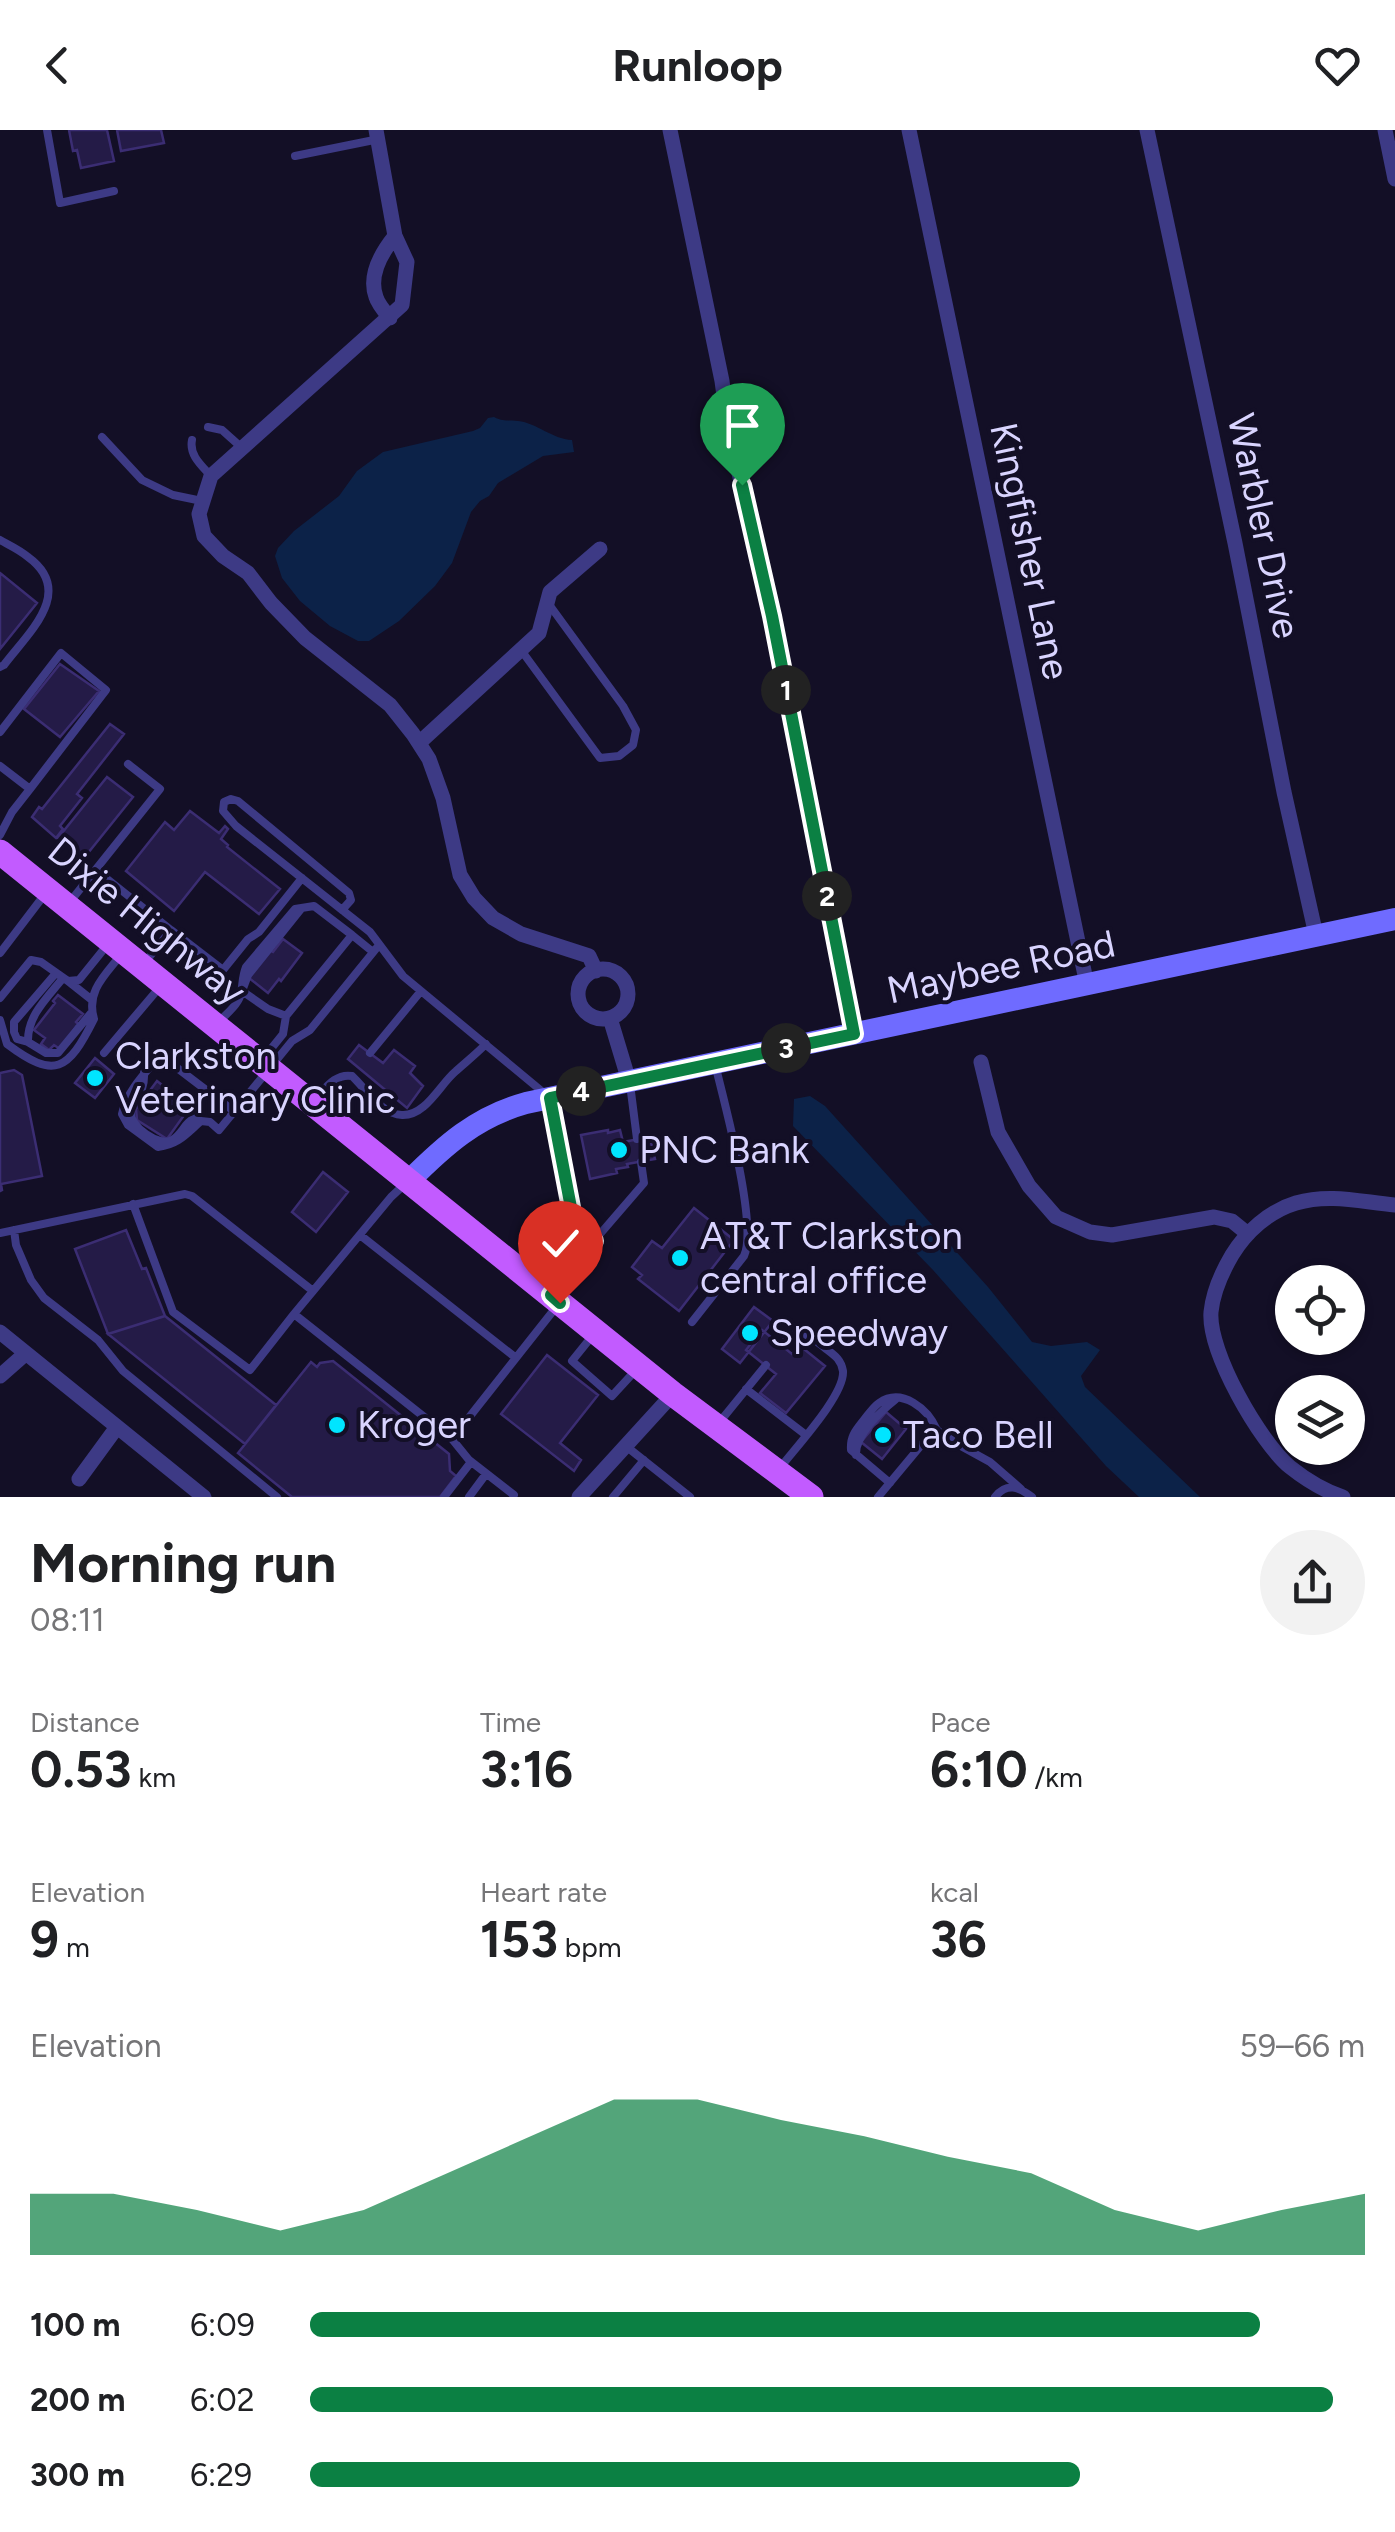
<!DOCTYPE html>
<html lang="en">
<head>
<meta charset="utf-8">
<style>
  :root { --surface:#fff; --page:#f2f2f2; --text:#202124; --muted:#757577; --accent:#0b8043 }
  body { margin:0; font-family:Figtree,sans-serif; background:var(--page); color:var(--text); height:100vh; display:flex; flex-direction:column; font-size:38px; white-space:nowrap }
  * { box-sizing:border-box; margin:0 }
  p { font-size:32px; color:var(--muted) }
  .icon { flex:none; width:55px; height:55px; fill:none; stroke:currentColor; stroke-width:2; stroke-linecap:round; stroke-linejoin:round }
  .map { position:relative; height:1367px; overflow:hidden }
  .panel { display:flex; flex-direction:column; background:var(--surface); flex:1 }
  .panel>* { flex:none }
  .fabs { position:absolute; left:1275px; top:1135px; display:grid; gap:20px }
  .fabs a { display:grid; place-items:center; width:90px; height:90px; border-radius:50%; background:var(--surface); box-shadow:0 2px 8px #0004; font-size:50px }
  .pin { position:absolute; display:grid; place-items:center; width:85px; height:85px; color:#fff; margin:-102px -42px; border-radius:50% 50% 50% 0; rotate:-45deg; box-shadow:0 0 10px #0007 }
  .pin .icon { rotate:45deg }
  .km { position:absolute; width:50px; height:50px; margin:-25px; border-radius:50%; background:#222; color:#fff; font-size:28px; line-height:50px; text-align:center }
  .round { display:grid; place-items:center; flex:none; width:105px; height:105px; border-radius:52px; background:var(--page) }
  .head { display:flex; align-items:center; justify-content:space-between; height:170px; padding:0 30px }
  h1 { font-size:55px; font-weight:700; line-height:75px }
  .stats { display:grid; grid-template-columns:repeat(3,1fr); gap:15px; height:170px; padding:10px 30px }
  .stats div { display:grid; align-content:center }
  .stats b { font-size:50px; font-weight:700 }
  .stats small { font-size:28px; font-weight:400 }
  .stats p { font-size:28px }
  .chart { height:280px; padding:20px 30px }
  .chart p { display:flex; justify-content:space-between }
  .chart svg { width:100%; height:180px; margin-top:10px; fill:var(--accent); opacity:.7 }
  ul { padding:0 30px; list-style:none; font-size:32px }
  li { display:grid; grid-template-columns:160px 120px 1fr; align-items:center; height:75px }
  li i { height:25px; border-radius:12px; background:var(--accent) }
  header { display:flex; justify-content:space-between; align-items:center; height:130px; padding:0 30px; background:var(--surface); font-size:45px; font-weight:700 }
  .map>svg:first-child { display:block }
  .water { fill:#0c2248 }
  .building { fill:#241b47; stroke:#3b2d73; stroke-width:2.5 }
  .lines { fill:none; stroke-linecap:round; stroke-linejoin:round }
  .service { stroke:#3d3a85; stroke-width:8 }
  .minor { stroke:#3d3a85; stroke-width:15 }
  .secondary { stroke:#6f6bff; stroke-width:22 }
  .primary { stroke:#c25bff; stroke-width:25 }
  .route-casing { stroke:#fff; stroke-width:20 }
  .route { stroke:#0b8043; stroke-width:12 }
  .poi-dot { fill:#00e5ff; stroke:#130f26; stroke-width:4 }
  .labels { text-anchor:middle; stroke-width:8; stroke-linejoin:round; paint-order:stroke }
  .street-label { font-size:38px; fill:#d9d4ff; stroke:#130f26 }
  .poi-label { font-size:38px; fill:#d9d4ff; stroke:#130f26; text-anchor:start }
</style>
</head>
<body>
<header><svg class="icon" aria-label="back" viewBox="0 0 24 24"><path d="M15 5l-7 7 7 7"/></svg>Runloop<svg class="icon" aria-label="heart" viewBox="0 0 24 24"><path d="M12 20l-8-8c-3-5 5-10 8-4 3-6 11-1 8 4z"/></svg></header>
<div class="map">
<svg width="1395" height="1367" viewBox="0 0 1395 1367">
  <rect width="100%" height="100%" fill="#130f26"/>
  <path class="water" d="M494,287c10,5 14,3 24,4 19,2 34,18 54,19l2,12 -31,4 -45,27 -9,13 -9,5 -9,11 -19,51 -17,23 -36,35 -30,20h-11l-28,-15 -30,-25 -18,-23 -7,-22 3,-8 16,-17 45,-35 18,-25 26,-19 90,-21 7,-3 8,-10z
    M810,966l15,10 163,181 44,55 19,4 36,-4 13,8 -19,26 4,11 115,110h-61l-33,-31 -173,-196 -140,-144 1,-27z"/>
  <path class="building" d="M69,0h38l7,31 -33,7 -4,-18 -4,1z
    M117,0h44l3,13 -43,8z
    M0,443l37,30 -37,46z
    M60,534l39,27 -39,46 -36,-28z
    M110,594l14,10 -47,60 5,4 -22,28 3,3 -7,9 -24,-21 7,-10 3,2z
    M107,647l26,20 -49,61 -26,-20z
    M190,681l29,22 6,-7 3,3 -7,10 7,6 -1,2 53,42 -21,25 -54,-42 -31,39 -48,-40 39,-49 9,8z
    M283,809l19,14 -21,28 -2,-2 -11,14 -19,-15 20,-28 4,2z
    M58,865l25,19 -7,8 2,2 -18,25 -6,-4 -5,5 -8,-6 4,-6 -11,-8 21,-27 -2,-2z
    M359,915l24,18 11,-13 21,16 -5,7 13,13 -16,22 -59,-49z
    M95,928l19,16 -19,24 -20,-15z
    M14,940l8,5 20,101 -41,8 1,6 -2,1v-118z
    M157,951l33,26 -23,32 -30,-19 -1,-11z
    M608,1000v3l12,-3 3,12 27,-5 5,22 -28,5 1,3 -12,2 1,4 -27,6 -9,-44z
    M323,1042l25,20 -32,40 -24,-20z
    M694,1078l40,32 -55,71 -41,-32 4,-4 -10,-8 20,-26 10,7z
    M126,1100l16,39 4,-1 19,48 -57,18 -33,-85z
    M754,1177l19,14 -33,42 -18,-14z
    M165,1186l111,89 -31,39 -137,-110z
    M762,1200l30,24 7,-9 26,21 -39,47 -26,-20 16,-19 -30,-24z
    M547,1225l51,40 -38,48 21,17 -7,11 -73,-57z
    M333,1231l116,93 1,17 6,5 -16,21h-148l-54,-44 73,-91 6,5 3,-4z
    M886,1282l20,17 -24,30 -21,-17z"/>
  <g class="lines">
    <path class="service" d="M47,0l13,73 54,-12
      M295,26l84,-17
      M208,297l14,3 19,17
      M102,307l40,43 31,15 29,6
      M192,310c-3,15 9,25 19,36
      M0,410c9,5 20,10 28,17 48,35 0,76 -24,108l-4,2
      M521,520l79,108 19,-2 14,-11 3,-15 -13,-24 -75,-103
      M0,602l61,-79 45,37 -76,99
      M0,636l30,23 -18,23 -12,23
      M96,740l75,60 -25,31
      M69,773l91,-114 -32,-25
      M342,780l9,-10 -2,-7 -111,-92 -7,-2 -7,3 -1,9 13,15 134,106 33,44 147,122 23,120 21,23 -40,51
      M171,800l52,40 25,-31 11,-7 43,-54
      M0,823l45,-59
      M63,848c-16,20 -36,38 -35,64l18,11h12l33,-40
      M68,851l24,19
      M0,868l31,-38 10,2 27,19 11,-1 29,-36
      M286,886l66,-81 21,17
      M0,890l7,24c48,36 61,27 87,-25 -8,-27 10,-43 26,-63
      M220,891c8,-9 19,-17 21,-28 2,-10 1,-16 5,-26l49,-58 19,-3 38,29
      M28,912l-11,-3 -3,-7v-10l42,-49
      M104,923l55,-65
      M370,923l51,-62
      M262,930l21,-26 3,-18 -18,-7 -26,-18 6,-16 53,-66
      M144,943c1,22 -10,22 -13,38 -3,15 29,37 41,29 11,-6 12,-18 24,-22l5,3
      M630,954l7,55
      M314,970c11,-11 21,-27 38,-24 13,12 30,39 50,39 24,1 38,-31 54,-44 10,-9 20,-17 30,-27
      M235,982l-67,-51 -11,-2c-14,16 -31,34 -35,55l6,11 30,22c21,-3 28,-13 43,-26l9,1 9,8 73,-89 18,-11 69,-85
      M405,1054l-14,13 -97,117 158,125 17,21 45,35 -1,2
      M133,1074l40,108 77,58 44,-56
      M14,1100l2,15 15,35 13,18 54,42 25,31 154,126
      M0,1103l185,-39 7,2 121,95
      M360,1105l156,123
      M594,1111l50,-58 -3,-21
      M692,1192l52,-66c14,-30 -19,-151 -28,-188
      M593,1205l-21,26 40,35 23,-25
      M746,1259l60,46
      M718,1294l48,-59
      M452,1309l105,-133
      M627,1317l63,50
      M856,1325c-1,-20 24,-43 39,-55
      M780,1338c15,-20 65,-73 63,-97 -2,-12 -9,-16 -18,-23 -9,-7 -16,-13 -27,-17l-17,14
      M890,1353l-39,-33c-1,-13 4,-19 12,-29 5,-6 10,-14 16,-18 23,-16 49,6 58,27
      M444,1367l27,-35
      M469,1367l17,-23
      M613,1367l31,-37
      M878,1367l55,-66 4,-1 22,15 31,17 31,27
      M995,1367c12,-15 24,-10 37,0"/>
    <path class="minor" d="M376,0l19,106 12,26 -5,43 -191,171 -12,38 5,22 19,20 25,17 23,30 34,35 85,67 23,29 16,25 14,39 17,77 14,23 19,20 28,16 68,22 7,15
      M670,0l52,251 6,45 44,189 82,419
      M909,0l178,855
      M1147,0l88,413 49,249 32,143
      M1385,0l10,49
      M390,188c-5,-6 -12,-14 -14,-21 -8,-22 6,-45 19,-61
      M419,613l120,-110 11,-41 50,-43
      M578 864a25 25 0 1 1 50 0a25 25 0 1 1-50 0Z
      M610,888l19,63
      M981,932l17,70 31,54 27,31 34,15 22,3 102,-18 18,4 16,13
      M0,1202l204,165
      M0,1246l25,-22
      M79,1349l38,-52
      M579,1367l94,-103
      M1343,1367c-18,-6 -38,-18 -53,-30 -30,-25 -82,-115 -79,-155 2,-20 11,-40 21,-57 14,-23 37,-44 64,-52 34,-10 65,-1 99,2"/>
    <path class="secondary" d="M409,1051c36,-36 67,-64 117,-78l869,-184"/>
    <path class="primary" d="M0,722l673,542 138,103"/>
  </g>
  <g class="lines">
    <g class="route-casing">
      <path id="route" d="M560,1173l-9,-8 43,-54 -21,-23 -23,-120 304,-64 -82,-418 -30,-131"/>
    </g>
    <use href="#route" class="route"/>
  </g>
  <g class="poi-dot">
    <circle cx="95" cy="948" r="10"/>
    <circle cx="619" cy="1020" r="10"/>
    <circle cx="680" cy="1128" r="10"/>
    <circle cx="750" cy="1203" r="10"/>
    <circle cx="337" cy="1295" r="10"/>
    <circle cx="883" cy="1305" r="10"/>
  </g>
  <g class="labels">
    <g class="street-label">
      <text transform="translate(1264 396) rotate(78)" y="13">Warbler Drive</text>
      <text transform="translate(1030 421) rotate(78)" y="13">Kingfisher Lane</text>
      <text transform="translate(147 791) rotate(39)" y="13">Dixie Highway</text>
      <text transform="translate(1001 837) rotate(-12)" y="13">Maybee Road</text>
    </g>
    <g class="poi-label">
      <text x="115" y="939">Clarkston<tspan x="115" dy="44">Veterinary Clinic</tspan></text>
      <text x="639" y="1033">PNC Bank</text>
      <text x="700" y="1119">AT&amp;T Clarkston<tspan x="700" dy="44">central office</tspan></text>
      <text x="770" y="1216">Speedway</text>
      <text x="357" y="1308">Kroger</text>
      <text x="903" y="1318">Taco Bell</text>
    </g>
  </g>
</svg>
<div class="fabs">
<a><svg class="icon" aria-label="locate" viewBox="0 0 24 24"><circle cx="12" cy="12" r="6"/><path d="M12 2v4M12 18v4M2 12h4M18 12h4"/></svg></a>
<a><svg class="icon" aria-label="layers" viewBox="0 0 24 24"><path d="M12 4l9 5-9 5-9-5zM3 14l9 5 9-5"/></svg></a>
</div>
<div class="pin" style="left:742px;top:355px;background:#1e9e55"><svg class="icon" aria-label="arrive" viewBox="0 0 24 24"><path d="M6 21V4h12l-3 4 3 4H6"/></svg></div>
<div class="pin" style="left:560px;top:1173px;background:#d93025"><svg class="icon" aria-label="check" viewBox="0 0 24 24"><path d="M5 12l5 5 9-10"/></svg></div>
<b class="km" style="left:786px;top:560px">1</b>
<b class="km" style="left:827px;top:766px">2</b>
<b class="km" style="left:786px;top:918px">3</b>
<b class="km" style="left:581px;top:961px">4</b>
</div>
<section class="panel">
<div class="head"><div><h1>Morning run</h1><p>08:11</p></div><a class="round"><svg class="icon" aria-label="share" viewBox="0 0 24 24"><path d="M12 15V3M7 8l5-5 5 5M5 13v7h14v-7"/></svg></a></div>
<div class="stats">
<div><p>Distance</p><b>0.53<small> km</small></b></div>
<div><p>Time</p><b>3:16</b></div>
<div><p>Pace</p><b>6:10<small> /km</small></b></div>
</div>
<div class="stats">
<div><p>Elevation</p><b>9<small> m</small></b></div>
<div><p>Heart rate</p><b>153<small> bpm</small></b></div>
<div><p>kcal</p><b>36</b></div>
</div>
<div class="chart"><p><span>Elevation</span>59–66 m</p>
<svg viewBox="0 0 160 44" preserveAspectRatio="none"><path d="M0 44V29L10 29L20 33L30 38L40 33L50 24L60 15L70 6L80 6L90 11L100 15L110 20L120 24L130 33L140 38L150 33L160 29V44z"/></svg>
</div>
<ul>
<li><b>100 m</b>6:09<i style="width:90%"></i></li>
<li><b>200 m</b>6:02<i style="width:97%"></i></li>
<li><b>300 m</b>6:29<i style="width:73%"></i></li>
</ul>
</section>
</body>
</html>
